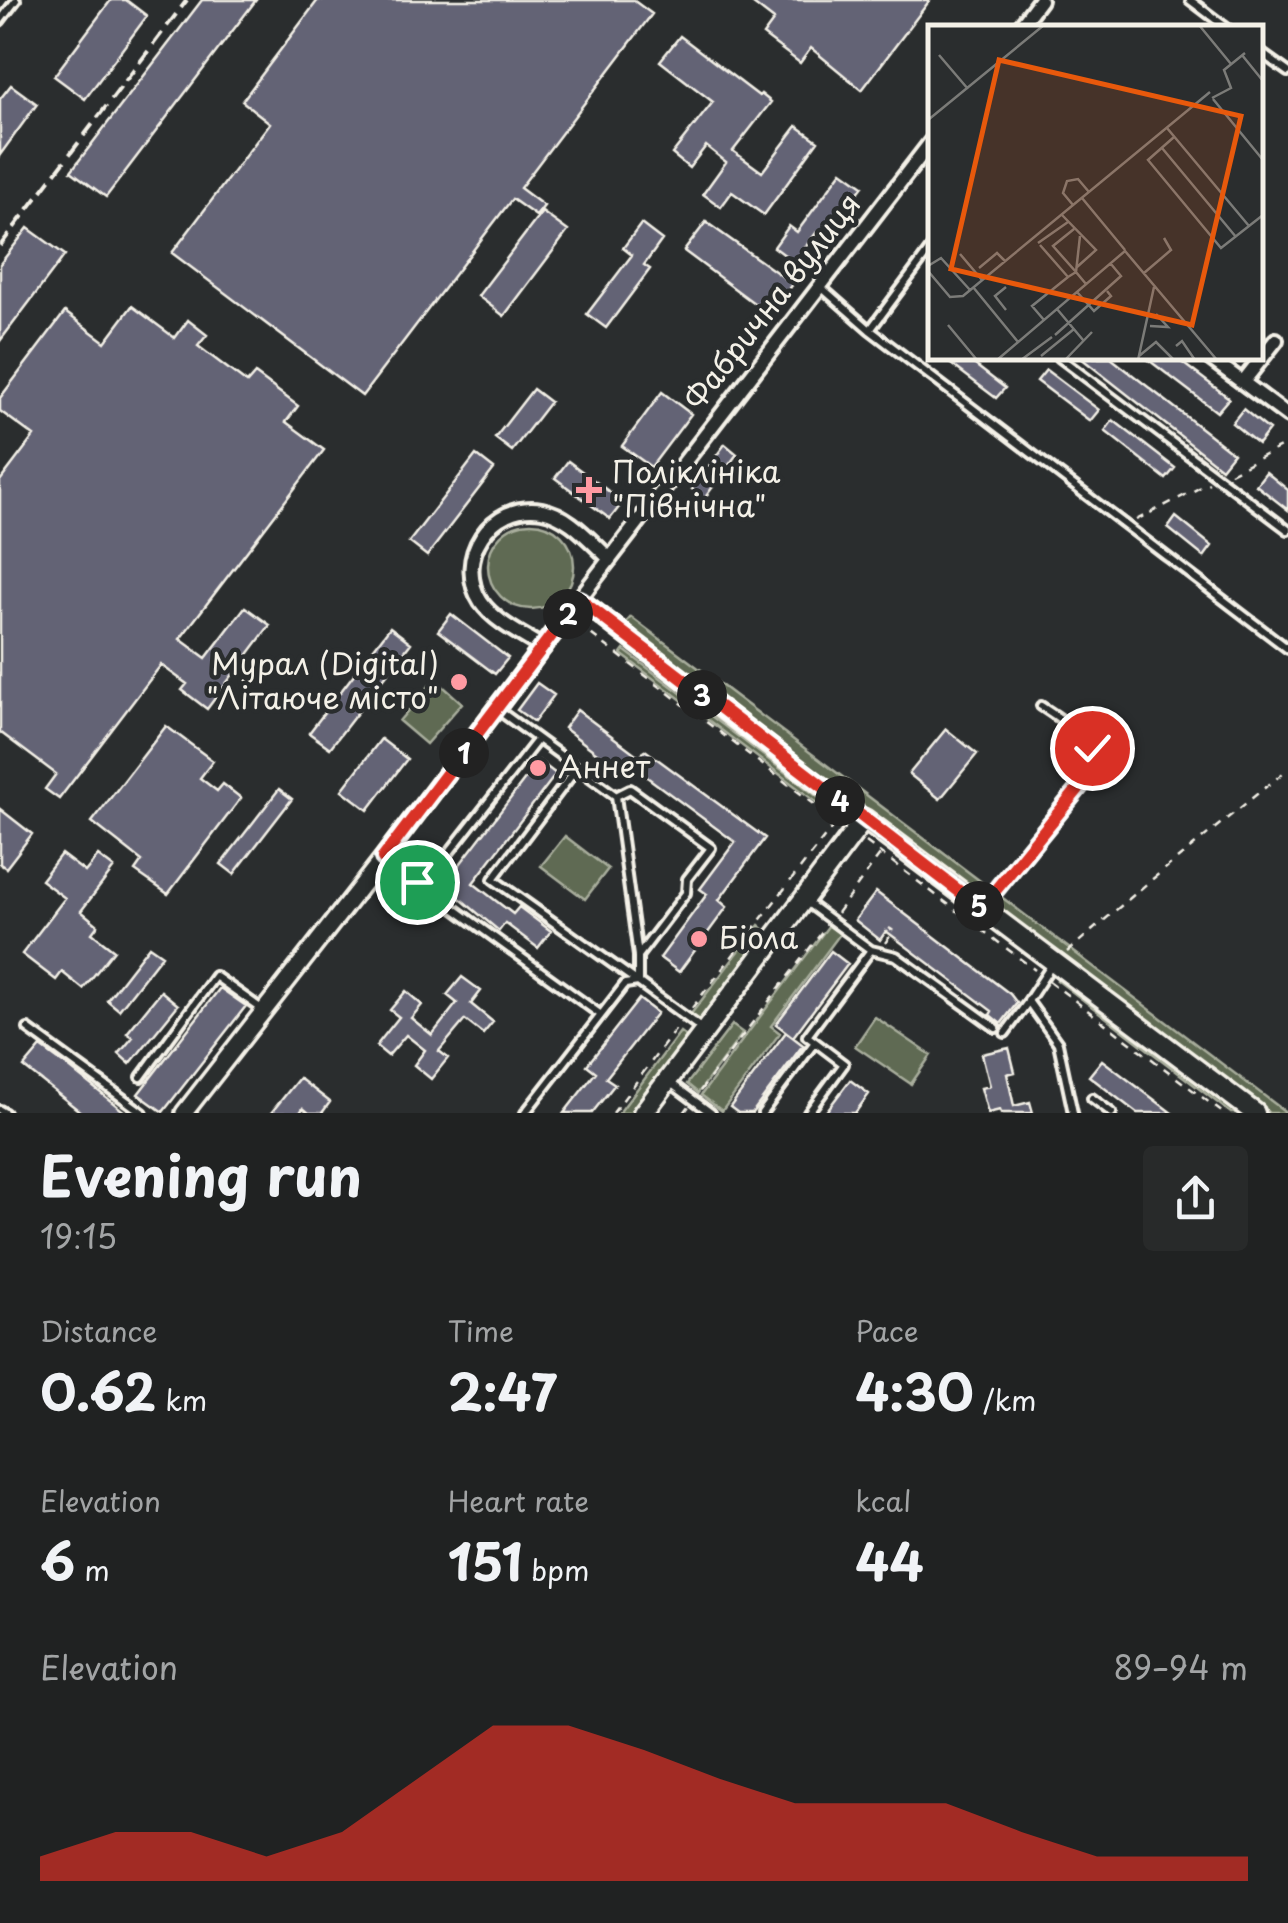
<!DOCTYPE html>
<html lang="en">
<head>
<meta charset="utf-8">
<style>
  :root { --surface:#202222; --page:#282a2a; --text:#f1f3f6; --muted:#a2a4a5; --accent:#d93025 }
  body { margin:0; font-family:"Playpen Sans",sans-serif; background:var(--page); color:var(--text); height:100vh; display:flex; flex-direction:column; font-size:38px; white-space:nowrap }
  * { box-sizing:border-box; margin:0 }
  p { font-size:32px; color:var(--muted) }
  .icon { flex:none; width:55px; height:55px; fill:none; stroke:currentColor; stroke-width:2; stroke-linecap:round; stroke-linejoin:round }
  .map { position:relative; height:1113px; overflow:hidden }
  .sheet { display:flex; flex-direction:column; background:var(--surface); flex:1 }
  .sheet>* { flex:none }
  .pin { position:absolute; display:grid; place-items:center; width:85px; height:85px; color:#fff; margin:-42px; border:5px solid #fff; border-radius:50%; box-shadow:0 2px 10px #0007 }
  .km { position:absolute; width:50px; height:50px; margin:-25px; border-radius:50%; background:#222; color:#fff; font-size:28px; line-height:50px; text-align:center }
  .round { display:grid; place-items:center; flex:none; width:105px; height:105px; border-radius:10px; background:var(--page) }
  .overview { display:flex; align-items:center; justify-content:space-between; height:170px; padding:0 40px }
  h1 { font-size:55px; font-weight:700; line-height:75px }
  .metrics { display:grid; grid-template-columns:repeat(3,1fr); gap:15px; height:170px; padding:10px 40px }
  .metrics div { display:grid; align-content:center }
  .metrics b { font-size:50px; font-weight:700 }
  .metrics small { font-size:28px; font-weight:400 }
  .metrics p { font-size:28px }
  .chart { height:280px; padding:20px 40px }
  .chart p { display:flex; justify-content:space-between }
  .chart svg { width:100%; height:180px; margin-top:10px; fill:var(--accent); opacity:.7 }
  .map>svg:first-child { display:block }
  .green { fill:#5e6a52; stroke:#a9ae9d; stroke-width:2.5 }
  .building { fill:#646375; stroke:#f4f1e8; stroke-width:2.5 }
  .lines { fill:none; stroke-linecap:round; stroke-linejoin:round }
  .service-casing { stroke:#f4f1e8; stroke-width:14 }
  .minor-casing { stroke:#f4f1e8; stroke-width:20 }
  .tertiary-casing { stroke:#f4f1e8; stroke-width:22 }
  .secondary-casing { stroke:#f4f1e8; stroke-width:25 }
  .path { stroke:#f4f1e8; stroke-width:2.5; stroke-dasharray:8 8; stroke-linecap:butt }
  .service { stroke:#2a2d2e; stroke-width:6 }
  .minor { stroke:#2a2d2e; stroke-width:12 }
  .tertiary { stroke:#2a2d2e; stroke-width:15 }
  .secondary { stroke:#2a2d2e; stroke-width:18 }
  .rail { stroke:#f4f1e8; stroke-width:4; stroke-dasharray:15 8; stroke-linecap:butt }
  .route-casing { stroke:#fff; stroke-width:20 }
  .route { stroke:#d93025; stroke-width:12 }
  .poi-dot { fill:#ff9aa2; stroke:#2a2d2e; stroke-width:4 }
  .labels { text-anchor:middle; stroke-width:9; stroke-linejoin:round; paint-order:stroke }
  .street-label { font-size:30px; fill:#f4f1e8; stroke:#2a2d2e }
  .poi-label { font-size:30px; fill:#f4f1e8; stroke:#2a2d2e; text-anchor:start }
  .inset-road { fill:none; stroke:#7b7b78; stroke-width:2.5 }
  .view { fill:#e8590c; fill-opacity:0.15; stroke:#e8590c; stroke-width:5 }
  .inset-edge { fill:none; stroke:#f4f1e8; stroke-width:5 }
</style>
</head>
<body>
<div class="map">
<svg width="1288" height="1113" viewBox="0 0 1288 1113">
  <rect width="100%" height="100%" fill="#2a2d2e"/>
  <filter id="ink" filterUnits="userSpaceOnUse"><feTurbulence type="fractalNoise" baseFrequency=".01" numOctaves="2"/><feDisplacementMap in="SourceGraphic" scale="20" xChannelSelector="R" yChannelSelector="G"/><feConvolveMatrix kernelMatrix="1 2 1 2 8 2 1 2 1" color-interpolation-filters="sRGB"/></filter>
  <g filter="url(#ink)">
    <path class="green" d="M488 566a43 43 0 1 1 86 0a43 43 0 1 1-86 0Z
      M631,617l656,496h-18l-645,-488z
      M624,650l211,160 -3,4 -211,-160z
      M435,679l27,24 -36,41 -27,-23z
      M565,836l43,33 -23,30 -44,-33z
      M759,925l9,8 -67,89 -10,-8z
      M829,925l11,9 -69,92 9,7 -58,78 -21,-16z
      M1062,974l181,139h-12l-174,-133z
      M875,1017l56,38 -20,29 -56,-38z
      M732,1025l11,8 -45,60 -11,-9z
      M680,1032l10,8 -56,73h-15z"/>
    <path class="building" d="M111,0h15l21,16 -62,83 -31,-23z
      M202,0h54l-150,197 -35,-26z
      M318,0h315l19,14 -132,174 24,18 -8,10 -24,-17 -150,197 -190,-143 98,-130 -28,-22z
      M748,0h182l-68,90 -51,-42 -11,15 -37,-28 11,-15z
      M680,36l79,60 2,-2 10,8 -38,49 29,21 35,-46 21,15 -54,74 -32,-23 -11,15 -18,-13 23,-32 -20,-16 -17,22 -17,-14 41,-52 -53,-41z
      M11,85l26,19 -37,51v-56z
      M842,171l21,15 -40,53 -7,-6 -22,29 -20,-15 15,-21 8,6z
      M542,212l26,19 -64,85 -26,-20z
      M706,222l87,62 -23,31 -86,-64z
      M641,224l21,16 -18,25 6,4 -44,59 -19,-14 45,-59 -9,-7z
      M28,228l37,27 -65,86v-77z
      M132,306l43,32 13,-18 19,15 -9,11 49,37 8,-9 43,32 -12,16 38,28 -144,189 26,19 39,-51 25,18 -63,84 -25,-19 5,-6 -26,-19 -102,134 -14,-10 11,-15 -56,-42v-251l34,-45 -34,-25v-13l65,-86 40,30z
      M943,358h23l39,30 -9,10z
      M1081,358h30l122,95 -12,15z
      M1146,358h30l53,40 -12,14z
      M1046,370l53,40 -9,11 -53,-40z
      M533,389l17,13 -38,49 -17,-13z
      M662,392l29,22 -40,53 -29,-21z
      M1243,409l26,21 -11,14 -26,-21z
      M1113,420l62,48 -9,11 -61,-48z
      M725,444l12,10 -33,45 -12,-10z
      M476,455l18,14 -67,87 -18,-14z
      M568,461l55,41 -13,17 -55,-41z
      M1266,472l22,18v20l-32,-25z
      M1176,517l36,29 -8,11 -36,-29z
      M451,614l57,44 -13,16 -57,-43z
      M390,627l21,16 -81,105 -21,-15z
      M537,683l17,12 -20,27 -17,-12z
      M577,710l63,47 5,-7 120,88 -46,62 8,7 -48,65 -19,-14 47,-64 -7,-5 35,-47 -103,-76 -6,9 -62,-47z
      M166,726l47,35 -13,17 17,13 6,-7 18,14 -73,96 -33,-23 7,-10 -50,-39z
      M946,729l31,25 -37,45 -31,-25z
      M381,739l26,20 -39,51 -26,-20z
      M539,761l17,13 -83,109 40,31 6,-7 32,24 -13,17 -33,-25 -6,8 -55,-46z
      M279,789l13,10 -58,75 -13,-10z
      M0,809l32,25 -26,34 -6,-4z
      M61,854l24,18 13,-16 16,12 -33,43 17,14 -6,8 22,17 -31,39 -21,-17 -6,8 -34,-26 43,-56 -24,-18z
      M876,892l134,102 7,9 -16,21 -11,-9 2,-4 -106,-80 -6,9 -25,-20z
      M149,946l13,9 -43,55 -12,-10z
      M831,951l17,13 -55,73 -17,-13z
      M462,977l19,14 -10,13 22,18 -10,12 -18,-14 -26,31 9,7 -17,21 -17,-14 11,-15 -19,-15 -18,21 -12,-10 23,-29 -9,-7 16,-19 16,14 -11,13 21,17 25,-32 -10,-8z
      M220,988l26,18 -83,106 -25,-18z
      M161,991l17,14 -48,59 -11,-10 14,-17 -6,-4z
      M639,999l18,14 -51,65 9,6 -23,29h-28l32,-41 -9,-7z
      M786,1032l17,13 -51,68h-14l-8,-6z
      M41,1047l26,19 59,47h-44l-58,-46z
      M1009,1048l6,24 -8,2 7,32 16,-4 3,11h-32l-1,-3 -12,3 -7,-25 9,-2 -8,-32z
      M1102,1060l70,53h-35l-48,-37z
      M299,1078l31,24 -8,11h-13l-6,-5 -3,5h-29z
      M850,1080l19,14 -14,19h-30z"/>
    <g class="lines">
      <g class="service-casing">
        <path id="service" d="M1190,0l37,28
          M0,21l16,-21
          M1260,52l28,20
          M931,248l-61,82 418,319
          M821,287l49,43
          M1060,358l228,172
          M498,710l118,86 22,160v26l64,47
          M616,796l14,-7 81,59 -24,31 -1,14 -48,63
          M384,859l39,27 115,-147
          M423,886l178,129 24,-31 13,-2 -145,-103 84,-111
          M982,907l101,-124c4,-7 10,-16 11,-24 2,-19 -38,-43 -53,-53
          M871,950l25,6 100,72
          M1053,963l-25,38 30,42 15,70
          M28,1029l115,84
          M1005,1033l23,-31
          M141,1077l74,-101 48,34
          M668,1081l43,32
          M1092,1098l20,15
          M0,1110l5,3
          M525,1113l76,-98
          M762,1113l53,-71 -8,-6 64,-86 -66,-49
          M808,1113l36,-49 -29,-22"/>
      </g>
      <g class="minor-casing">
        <path id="minor" d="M1019,28l21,-28
          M1210,358l78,58
          M1243,382l33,-42
          M579,599l352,-457
          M543,648c-20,-13 -48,-26 -62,-46 -28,-43 10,-101 61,-92 27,5 48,31 68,49"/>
      </g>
      <g class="tertiary-casing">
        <path id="tertiary" d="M184,1113l199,-255 196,-259 285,220"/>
      </g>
      <g class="secondary-casing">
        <path id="secondary" d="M643,1113l221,-294 391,294"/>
      </g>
      <path class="path" d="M1230,473l58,-30
        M1136,520l73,-37
        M579,625l264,201
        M866,842l169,128
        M837,913l43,-58
        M885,943l9,-12 -5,-3
        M1067,952l83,-71 138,-112
        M1049,981l174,132
        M692,1008l145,-187
        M700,1091l126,-164
        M613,1113l68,-91
        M684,1113l5,-7"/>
      <use href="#service" class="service"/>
      <use href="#minor" class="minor"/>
      <use href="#tertiary" class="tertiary"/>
      <use href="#secondary" class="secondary"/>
      <path class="rail" d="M0,246l187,-246"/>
    </g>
  </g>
  <g class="lines" filter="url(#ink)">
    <g class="route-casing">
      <path id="route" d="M417,882l-34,-24 196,-259 402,309 102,-125 11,-22 -2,-13"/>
    </g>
    <use href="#route" class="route"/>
  </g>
  <g class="poi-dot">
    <path d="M584 475h10v10h10v10h-10v10h-10v-10h-10v-10h10z"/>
    <circle cx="459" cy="682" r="10"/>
    <circle cx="538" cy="768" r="10"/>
    <circle cx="699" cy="939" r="10"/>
  </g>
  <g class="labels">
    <g class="street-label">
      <text transform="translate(773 302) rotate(-52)" y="10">Фабрична вулиця</text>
    </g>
    <g class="poi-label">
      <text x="612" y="483">Поліклініка<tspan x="612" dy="34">"Північна"</tspan></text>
      <text x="439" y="675" text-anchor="end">Мурал (Digital)<tspan x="439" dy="34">"Літаюче місто"</tspan></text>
      <text x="558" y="778">Аннет</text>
      <text x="719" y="949">Біола</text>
    </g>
  </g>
  <g transform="translate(928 25)">
    <rect width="335" height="335" fill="#2a2d2e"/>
    <path class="inset-road" d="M271,0l32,39M11,30l29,34M314,30l21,26M284,73l19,-10 -7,-18 21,-17M285,74l50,61M0,95l116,-95M239,103l82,98M246,112l-26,23 73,88 42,-33M234,123l74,89M154,173l43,52M145,180l-10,-12 4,-12 11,-2 11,13M134,190l34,35 -19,17M152,211l-4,36 10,12M110,218l30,-21M112,220l28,32 8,-5 -23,-26 21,-17M32,229l22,26M0,241l13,-8 29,32M51,243l18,-15 8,8M0,246l22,26 13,-1 247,-204M216,248l27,-23 -7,-12M45,262l45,55M78,262l-11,9 11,14M149,267l17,19 17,-15 -4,-5M129,284l26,31M116,295l-12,-14 36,-29M20,300l29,35M222,301l18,1 -12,-13M127,310l66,-59 -10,-12M248,321l6,-5 13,19M113,331l33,-27M211,331l17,-14 18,18M69,335l128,-109 92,109M93,335l31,-23M137,335l27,-28M210,335l16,-73"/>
    <path class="view" d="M71,35l242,56 -49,209 -241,-56z"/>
    <rect width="335" height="335" class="inset-edge"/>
  </g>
</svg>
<div class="pin" style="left:417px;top:882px;background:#1e9e55"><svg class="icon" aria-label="arrive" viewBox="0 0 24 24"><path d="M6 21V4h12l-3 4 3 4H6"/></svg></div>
<div class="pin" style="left:1092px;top:748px;background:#d93025"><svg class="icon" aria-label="check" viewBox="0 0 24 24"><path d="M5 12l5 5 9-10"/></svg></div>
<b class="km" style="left:464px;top:753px">1</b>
<b class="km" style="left:568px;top:614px">2</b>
<b class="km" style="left:702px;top:695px">3</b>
<b class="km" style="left:840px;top:801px">4</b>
<b class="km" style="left:979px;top:906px">5</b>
</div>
<section class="sheet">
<div class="overview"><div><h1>Evening run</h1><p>19:15</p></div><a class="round"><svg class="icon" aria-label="share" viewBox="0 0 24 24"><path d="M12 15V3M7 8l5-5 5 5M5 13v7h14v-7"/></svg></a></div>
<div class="metrics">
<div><p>Distance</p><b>0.62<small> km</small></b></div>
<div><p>Time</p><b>2:47</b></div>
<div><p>Pace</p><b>4:30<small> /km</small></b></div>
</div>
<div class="metrics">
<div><p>Elevation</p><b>6<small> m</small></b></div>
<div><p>Heart rate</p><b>151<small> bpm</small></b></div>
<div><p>kcal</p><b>44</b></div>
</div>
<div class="chart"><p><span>Elevation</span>89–94 m</p>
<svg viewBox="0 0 160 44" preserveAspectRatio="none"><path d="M0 44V38L10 32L20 32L30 38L40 32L50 19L60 6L70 6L80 12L90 19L100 25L110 25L120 25L130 32L140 38L150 38L160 38V44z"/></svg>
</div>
</section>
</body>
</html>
